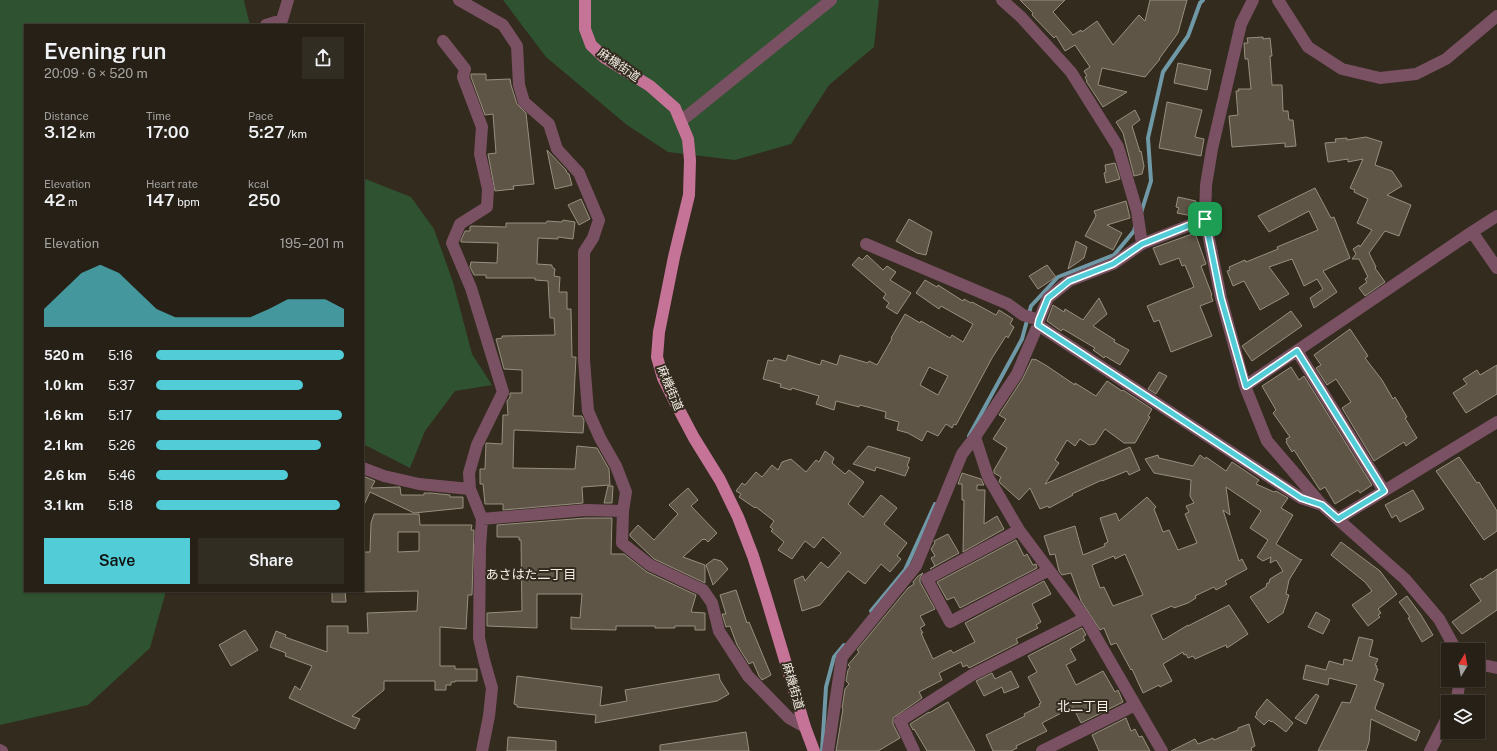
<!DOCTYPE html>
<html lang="en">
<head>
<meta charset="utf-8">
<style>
  :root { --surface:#262016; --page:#322d23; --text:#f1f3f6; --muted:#a4a3a1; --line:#423e35; --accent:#52ccd6 }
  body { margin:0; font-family:"Public Sans","Noto Sans JP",sans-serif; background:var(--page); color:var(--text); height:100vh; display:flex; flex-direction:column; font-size:15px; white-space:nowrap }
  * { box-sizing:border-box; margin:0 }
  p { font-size:13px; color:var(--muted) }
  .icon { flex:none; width:22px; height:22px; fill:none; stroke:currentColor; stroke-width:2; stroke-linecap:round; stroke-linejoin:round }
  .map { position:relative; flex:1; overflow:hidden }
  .details { position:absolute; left:24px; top:24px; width:340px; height:568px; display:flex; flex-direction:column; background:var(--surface); border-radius:0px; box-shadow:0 1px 3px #0004,0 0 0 1px var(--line) }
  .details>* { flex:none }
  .needle { width:26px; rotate:10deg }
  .fabs { position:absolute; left:1441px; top:643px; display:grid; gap:8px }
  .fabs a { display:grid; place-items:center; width:44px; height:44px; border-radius:0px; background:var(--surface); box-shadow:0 1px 3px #0004,0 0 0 1px var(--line); font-size:20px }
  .pin { position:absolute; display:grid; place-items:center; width:34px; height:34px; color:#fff; margin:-17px; border-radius:8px; box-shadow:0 2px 6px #0006 }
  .round { display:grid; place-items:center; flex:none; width:42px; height:42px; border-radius:0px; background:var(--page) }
  .summary { display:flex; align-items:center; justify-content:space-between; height:68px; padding:0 20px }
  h1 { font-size:22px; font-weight:600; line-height:30px }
  .figures { display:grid; grid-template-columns:repeat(3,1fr); gap:6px; height:68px; padding:4px 20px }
  .figures div { display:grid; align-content:center }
  .figures b { font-size:17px; font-weight:600 }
  .figures small { font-size:11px; font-weight:400 }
  .figures p { font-size:11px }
  .chart { height:112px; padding:8px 20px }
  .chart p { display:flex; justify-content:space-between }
  .chart svg { width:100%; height:72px; margin-top:4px; fill:var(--accent); opacity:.7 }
  .primary-button { display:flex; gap:8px; margin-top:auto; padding:8px 20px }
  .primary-button a { flex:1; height:46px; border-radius:0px; background:var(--accent); color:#111; font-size:16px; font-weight:600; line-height:46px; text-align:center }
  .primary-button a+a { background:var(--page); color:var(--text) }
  ul { padding:0 20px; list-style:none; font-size:13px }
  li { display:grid; grid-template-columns:64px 48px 1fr; align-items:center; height:30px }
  li i { height:10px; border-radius:5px; background:var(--accent) }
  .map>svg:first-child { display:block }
  .green { fill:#2f5230 }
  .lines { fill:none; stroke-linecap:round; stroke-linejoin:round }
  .stream { stroke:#6f99a6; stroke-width:4 }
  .building { fill:#5e5546; stroke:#988f7f; fill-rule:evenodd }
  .street { stroke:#7a5163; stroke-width:12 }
  .primary { stroke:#c67398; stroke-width:12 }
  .route-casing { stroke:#fff; stroke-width:8 }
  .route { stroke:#52ccd6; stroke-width:5 }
  .labels { text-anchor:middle; stroke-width:4; stroke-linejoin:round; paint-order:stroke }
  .street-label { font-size:12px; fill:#f4eee6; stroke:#332b1e }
  .neighbourhood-label { font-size:13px; fill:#f4eee6; stroke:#332b1e }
</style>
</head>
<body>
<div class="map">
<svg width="1497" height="751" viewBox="0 0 1497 751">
  <rect width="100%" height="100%" fill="#332b1e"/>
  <path class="green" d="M0,0h245l-1,1 6,24h-225v566h141l-16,57 -62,57 -88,20z
    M503,0h376l-5,47 -45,38 -38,59 -56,16 -67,-8 -41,-27 -81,-68z
    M363,178l48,19 23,32 19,53 19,72 20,31 -37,6 -30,40 -15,37 -47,-24z"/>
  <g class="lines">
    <path class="stream" d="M1141,213l10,-32 -3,-43 15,-66 25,-36 12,-33 3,-3
      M969,436l53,-97 9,-33 27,-29 56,-22 20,-24 1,-4
      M871,611l34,-41 30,-66
      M822,751l4,-64 8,-30 10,-12"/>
  </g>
  <path class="building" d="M1020,0h45l-12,12 20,23 8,-5 1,2 15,-11 16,24 26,-30 6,6 5,-21h37l-9,33 -19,26h1l-15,18 -43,-9 -4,17 29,7 -24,15 -17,-26h1l-2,-4 2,-1 -3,-5 6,-4 -15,-22 -10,6 -9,-15 -2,2 -22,-23 1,-2z
    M1263,37v2l7,-1 2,18h-2l2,29h10l1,26h5l1,9h4l3,26 -11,1v-4l-53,4 -3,-31 9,-1 -2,-24h3l-1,-2h13l-3,-30h-3l-1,-16h4l-1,-5z
    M1178,63l33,7 -4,20 -33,-7z
    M471,74h15v6l24,-1 1,6 6,19 9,9 8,71 -21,2 1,3 -19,2 -7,-37 8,-1 -3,-39 -8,1 -14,-38z
    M1167,102l35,8 -7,27 9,2 -3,17 -42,-8z
    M1135,110l5,10 -8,6 8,26 1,-1 3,15 -2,8 -8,2 -11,-43 -7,-11z
    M1366,137l16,5 -7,23 17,6 10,15 -15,9 24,10 -12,31 -14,-5 -16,22 7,14 -1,1 10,14 -20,14 -6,-8 8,-6 -2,-3 3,-2 -9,-18h-7l4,-5 -3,-5 6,-4 1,2 12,-17 -15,-7 11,-24 -14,-7 1,-2 -5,-2 13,-29 -15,3v-3l-20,3 -3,-19 11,-1 -1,-3 12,-1v2z
    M547,150l19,20 1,3 2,1 3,11 -17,4z
    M1115,163l5,16 -14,4 -2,-10 2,-1 -1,-7z
    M1315,188l16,30 3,-1 16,41 -27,13 14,21 -23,16 -4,-10 13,-9 -6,-10 -13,7 -12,-27 -23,8 20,27 -29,16 -16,-29 -11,5 -6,-15 3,-1 -1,-3 16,-7 1,2 32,-13 -1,-2 41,-17 -9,-19 -40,21 -11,-16z
    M1178,197l18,4 -4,15 -15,-3 2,-5 -3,-1z
    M581,199l9,20 -11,6 -11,-20z
    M1126,201l4,17 -23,7 15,8 -9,17 -28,-14 11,-20 -2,-5z
    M909,219l23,13 -6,23 -9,-2 -21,-12z
    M563,220l12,2 -2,17 -15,-2v2l-20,-1 -1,26 15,1v2l3,2 -1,7 6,1 -1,15h8v17h4l1,48h4l-3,59h9l2,4 -1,13 -69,-3 -1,38 62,1 2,-23 20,2 12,21 1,16 -28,2 1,16 -80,7v-6h-18l-2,-20h-3v-15h5l1,-26 16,1 1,-29h5l-1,-14 3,-4v-4h12v-23l-18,-1 -8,-30 6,-1v-2l53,-1 -1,-17h-4l-2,-37 -13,-1v-2h-49v-3h-12l-4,-8 1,-5 26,1 1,-20 -37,-1v-2l4,-9h5v-4l1,-1 35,1v-4h40l1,-2 15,1z
    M1195,233l11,31 -5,2 11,29 -1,1 2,5 -13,5 12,30 -41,16 -12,-32 -5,2 -7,-16 47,-19 -9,-22 -3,1 -3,-8 -19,7 -7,-17z
    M1076,241l11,6 -3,11 -16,11z
    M867,255l16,15 4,-4 9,6 -6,8 21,13 -14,21 -11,-7 3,-4 -6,-5 3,-4 -34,-29 7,-8 3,3z
    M1047,265l9,12 -18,12 -9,-13z
    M925,280l12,7 1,-2 25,16 1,-2 7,4 1,-1 24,13 3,-5 14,9 -3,5 4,3 -6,11 -2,-2 -14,22 -36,67 -2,-1 -2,4 -6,-4 -8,12 -11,-5 -5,10 -14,-8 -11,-3 2,-8 -14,-4 1,-6 -26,-7 -1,2 -23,-6 -2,9 -18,-6 3,-8 -27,-8 -1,2 -11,-3 1,-3 -18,-5 5,-19 5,1 1,-3 12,3 2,-6 32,10 2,-5 15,5 3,-10 28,8 1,-2 8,4 15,-26 -1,-1 14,-24 15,9 1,-2 29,17 2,-3 11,7 10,-18 -32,-18 -2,3 -23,-16zM929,367l19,9 -10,19 -18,-10z
    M1099,298l8,16 -14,12 22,14 -1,2 15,8 -9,15 -15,-9 -1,2 -11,-8 2,-2 -32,-19 -2,2 -14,-10 6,-16 11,7 1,-3 18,11z
    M1291,311l11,15 -50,35 -10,-15z
    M1350,329l18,27 -3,2 17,22 11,19 2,-2 12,20 -2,1 12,20 -11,8 -2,-4 -30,19 -32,-53 9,-6 -15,-23 -9,6 -11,-17 5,-3 -7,-10z
    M1032,359l3,1v-1l12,7 28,19v-2l21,13 11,-15 15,10 1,-1 29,19 -4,7 2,1 -15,26h-11l-19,-14 -10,15 -6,1 -9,-6 -5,7 -8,-6 -12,20 4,3 -14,21 85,-37 10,23 -11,5 -2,-4 -25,10v-1l-30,14 1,1 -24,13 -1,-2 -8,3 -10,-21 -11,12 -19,-17 -1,-2 2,-4 -7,-4v-3l13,-22 -14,-9 13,-20 -7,-4 24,-37z
    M1497,365v29l-31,19 -13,-20 14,-9 -4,-5 14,-9 3,5z
    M1291,367l8,13 5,-4 68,109 -12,8 -2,-3 -23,14 -10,-17 -5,3 -26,-40 -2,2 -6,-10 1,-1 -1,-2 4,-2 -17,-24 3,-3 -14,-24z
    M1159,372l8,4 -11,18 -8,-5z
    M868,446l42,12 -3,8 2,1 -4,9 -29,-9 -1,4 -22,-7z
    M825,451l9,7 -2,5 13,11 4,-4 15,12 -16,22 15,13 18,-22 16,13 -13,16 23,19 -10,13 4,3 -11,13 -9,-8 -16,20 -17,-13 -28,34 -18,6 -8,-31 9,-4 2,5 16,-19 7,6 13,-15 -18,-16 -9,11 -9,-7 -13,18 -14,-9 6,-8 -13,-11 2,-2 -3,-2 4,-6 -18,-14 -1,1 -16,-11 2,-3 -5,-3 6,-8 3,2 11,-13 6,5 10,-12 6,5 4,-8 9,-3 15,13 10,-12 3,2z
    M1158,455l1,3 34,8 7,-11 5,4 1,-2 20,14 6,-9 27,18 -3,4 18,8 2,-1 12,7 -7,10 12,7 -17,29 25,16 1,-1 -13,21 -3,14 3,1 -6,18 -15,10 -18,-26 16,-10 1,-4h2l1,-4 13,-8 -7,-11 -6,3 1,-6 -8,4 -6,-4 11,-17 -18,-12 11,-17 -1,-1 -34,-23 4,28 -7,-5 16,51 3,-2 5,10 -22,12 2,3 -11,6 -2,-3 -19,9 1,2 -8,5 -14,5 -2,-2 -21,9 12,25 25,-15v1l41,-21 19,29 -21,14 -1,-3 -31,14 -2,-3 -5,2 -2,-4 -2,1 -1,-3 -20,12 9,17 -12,6 -1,-2 -16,8 -11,-24 -1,1 -14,-26 -1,-1 -5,2 -7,-17 -4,2 -19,-29 -10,-28 -9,2 -3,-4 -4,-17 -5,1 -6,-19 31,-10 8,29 22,-9 -1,-2 4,-2 -8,-24 16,-5 3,8 28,-24 9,10 -2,2 9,23 6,-2 9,20 19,-7 -12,-29 4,-2 -3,-6 8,-3 -4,-7 1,-16 -37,-7 -9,-14zM1125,554l18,41 -30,11 -9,-19 -4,1 -8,-23 22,-9 1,3z
    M1459,457l18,26 2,-1 18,29v20l-13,9 -48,-69z
    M962,473l19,6 3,6h-7v5h8l-1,34 13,-8 7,13 -41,23 1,-52h-2v-16h-4z
    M363,476l12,5 -4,7 28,-1h1l1,8h23v-2h7l19,2v2h13v11l-49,5 -44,-21 -7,15z
    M608,486h5l-1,17h-8z
    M688,488l10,12 -7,6 26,27 -9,9 -3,-3 -1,1 -1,-1 -20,18 22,8v18l-51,-24 -24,-23v-2l8,-9 16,15 24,-26 -9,-9z
    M1413,490l11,19 -24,13 -4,-7 -4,3 -7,-13z
    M374,514h45l1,11h52l-1,5h3l-2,65h-4l-2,34 -26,-2v39h15v3h22v12h-22v1h-4v3h-5v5h-11v-9h-51v9l-32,26 8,3 -5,10 -66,-31 6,-12 5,4 12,-24 -27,-10 1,-3 -16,-6 6,-16 10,4 -1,2 42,15v-26h21v7h20l-1,-20 50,-2 1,-20 -55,1v-40h7l1,-29zM398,532h21v19l-21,1z
    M586,518h26l-1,36h13l23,18 49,23 -5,17 14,1v17h-10v-4h-20v2h-20v-2h-39v4l-45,-1v-12l9,1 2,-24h-45v34l-50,-2v-13l35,-2 -1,-71h-2v-3h-22v-12z
    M948,534l11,19 -29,16 5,-3 -4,-8 4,-2 -4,-7 4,-6 -1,-2z
    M1016,540l8,16 3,-2 6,11 3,-1 1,4 -77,40 -6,-11 -7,3 -10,-18z
    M1341,542l39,29 17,23 -19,15 3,4 -3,2 2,2 -12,9 -16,-21 20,-14 -7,-9 -34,-27z
    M714,559l7,2 7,8 -15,16 -7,-20z
    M1497,569v41l-35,24 -10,-12 29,-21 -11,-16 11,-7v2z
    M923,573l-3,5v4l15,27 -15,7 5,9 -5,3 3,5h-2l12,26 18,-9 2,3 22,-11 -10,-19 79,-42 7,13 -19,10 9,18 -5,3 2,3 -22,11 2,4 -49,25 -2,-3 -4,2 -2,-5 -22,11 3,7 -23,12 3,6 -29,20v6l7,14 -22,13h-42l7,-42 -1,-1 3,-19 4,-5 -3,-3 2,-11 2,-3 -2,-2 11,-13 -2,-2 51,-62 6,-4 -1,-2 5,-6z
    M736,590l11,33 2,-1 22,53 -9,5 -3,-4 -6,-14 -4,2 -12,-19 -7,-19 -4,1 -4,-13h4l-6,-19z
    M332,591h13l1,11h-14z
    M1407,596l14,19 12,20 -11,7 -14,-24 2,-1 -11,-15z
    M1316,612l14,8 -7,14 -15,-7z
    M1082,628l4,7 -3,2 2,3 -15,9 6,11 -10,5 10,20 27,-14 12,21 3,-2 5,12 -42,21 -8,-16 -31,16 5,8 -31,15 1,2 -6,3h-18l-7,-16 39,-19 -1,-2 16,-8 -1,-2 2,-1 -13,-26 9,-5 -9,-16z
    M245,630l13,20 -27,16 -12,-21z
    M1359,637l14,3 -4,16 9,3 -3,6 2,1 -1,2 2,1 -4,11 10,4 -9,24 1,2 44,21 -4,10 -45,-22 -2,23 -3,9h-48l24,-49 8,1 7,-18 -28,-7 -1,7 -25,-6 3,-14 20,5 3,-9 14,4 1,-6 8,2z
    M1011,671l8,16 -15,6 -2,-6 -18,9 -8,-15 16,-8 3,6z
    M719,674l1,6 9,14 -12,7 -122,22 1,-8 -79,-8v-2l-3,-1 3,-28 85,11 -2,19 27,-5 -2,-11z
    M1316,694l3,2 -13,28 -11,-6z
    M1267,699l26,24 -7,9 -14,-11 -1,1 -2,-2 -5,5 -9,-8 2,-3 -1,-1z
    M948,702l27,49h-48l-13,-22 -1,1 -3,-6 19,-12v1z
    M1126,718l5,13 4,-2 4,8 3,-1 8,15h-51l-7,-16z
    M1249,724l6,22 -4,2 1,3h-81l24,-12 3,5 15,-6 1,2 24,-10v-2z
    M746,732l3,19h-89v-6z
    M508,737l48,4v10h-49z"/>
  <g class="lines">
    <path class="street" d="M459,0l44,25 14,21 2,39 5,17 25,22 8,25 22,24 20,47 -6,18 -9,14v108l4,51 12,27 16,28 10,26 -3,19 -1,32 28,22 53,25 9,13 7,28 29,45 41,42 16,9
      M1002,0l19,17 50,55 47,75 19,64 5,33
      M1253,0l-12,24 -29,125 -6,36 -1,34 16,79 24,88 22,55 55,64 83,74 34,40 17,31
      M1278,0l30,47 34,22 38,9 36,-4 30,-15 51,-43
      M266,25l16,-5 6,-20
      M443,41l22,28 -2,8 19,50 -2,27 8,35 -1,18 -27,17 -8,19 19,45 32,104 -26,53 -8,28 1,16 12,30 -2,28 -1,91 5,22 8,28 -3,28 -7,35
      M681,121l150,-121
      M1472,232l25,36
      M866,244l142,60 15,11 16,5
      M1038,325l263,173 21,7
      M1297,351l87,140
      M1245,386l227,-154 25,-16
      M975,437l13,40 31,53 66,88 77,133
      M363,468l21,8 35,8 51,5
      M482,519l104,-9 37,1
      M1338,519l159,-97
      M1019,530l-92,49 23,43 99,-52
      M1478,664l19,4
      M1455,702l2,-4 3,-18
      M0,750l2,1
      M828,751l14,-94 74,-91 46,-112 13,-17 42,-63 21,-49 1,-5 9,-22 21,-17 44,-17 29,-20 63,-25
      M914,751l-14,-30 72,-46 113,-57
      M1042,751l93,-46
      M1430,751l18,-35"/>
    <path class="primary" d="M585,0v29l6,16 14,13 45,28 25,22 13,31 2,21 -1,35 -15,62 -15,75 -2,25 6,21 13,26 18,34 26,42 18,37 15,39 13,41 39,130 9,24"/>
  </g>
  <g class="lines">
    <g class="route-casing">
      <path id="route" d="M1205,219l16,79 25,88 51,-35 87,140 -46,28 -16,-14 -21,-7 -263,-173 1,-5 9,-22 21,-17 44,-17 29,-20z"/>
    </g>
    <use href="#route" class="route"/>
  </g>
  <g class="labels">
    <g class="street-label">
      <text transform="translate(619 65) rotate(35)" y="4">麻機街道</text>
      <text transform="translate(670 388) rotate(67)" y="4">麻機街道</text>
      <text transform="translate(793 686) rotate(74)" y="4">麻機街道</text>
    </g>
    <g class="neighbourhood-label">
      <text x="531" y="579">あさはた二丁目</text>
      <text x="1083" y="711">北二丁目</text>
    </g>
  </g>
</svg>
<div class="fabs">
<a><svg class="needle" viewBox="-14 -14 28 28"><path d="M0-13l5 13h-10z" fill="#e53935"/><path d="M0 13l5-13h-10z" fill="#a4a3a1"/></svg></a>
<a><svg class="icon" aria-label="layers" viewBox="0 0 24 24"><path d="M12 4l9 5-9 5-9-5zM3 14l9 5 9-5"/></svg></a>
</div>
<div class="pin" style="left:1205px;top:219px;background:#1e9e55"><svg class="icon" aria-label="arrive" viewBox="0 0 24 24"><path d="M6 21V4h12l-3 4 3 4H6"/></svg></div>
<section class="details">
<div class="summary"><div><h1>Evening run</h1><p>20:09 · 6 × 520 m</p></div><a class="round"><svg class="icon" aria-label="share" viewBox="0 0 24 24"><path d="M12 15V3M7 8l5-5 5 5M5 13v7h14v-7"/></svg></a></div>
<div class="figures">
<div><p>Distance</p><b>3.12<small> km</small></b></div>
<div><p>Time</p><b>17:00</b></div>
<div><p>Pace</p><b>5:27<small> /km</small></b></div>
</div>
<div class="figures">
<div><p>Elevation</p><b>42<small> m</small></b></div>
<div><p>Heart rate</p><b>147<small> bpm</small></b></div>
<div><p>kcal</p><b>250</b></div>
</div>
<div class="chart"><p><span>Elevation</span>195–201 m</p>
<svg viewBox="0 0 160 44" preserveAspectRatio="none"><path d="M0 44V33L10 22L20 11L30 6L40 11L50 22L60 33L70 38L80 38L90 38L100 38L110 38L120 33L130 27L140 27L150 27L160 33V44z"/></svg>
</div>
<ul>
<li><b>520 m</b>5:16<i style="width:100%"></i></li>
<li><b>1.0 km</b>5:37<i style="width:78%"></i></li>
<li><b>1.6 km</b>5:17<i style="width:99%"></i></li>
<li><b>2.1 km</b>5:26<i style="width:88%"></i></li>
<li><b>2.6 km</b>5:46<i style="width:70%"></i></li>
<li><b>3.1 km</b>5:18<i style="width:98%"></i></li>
</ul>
<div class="primary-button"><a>Save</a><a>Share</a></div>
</section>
</div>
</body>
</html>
